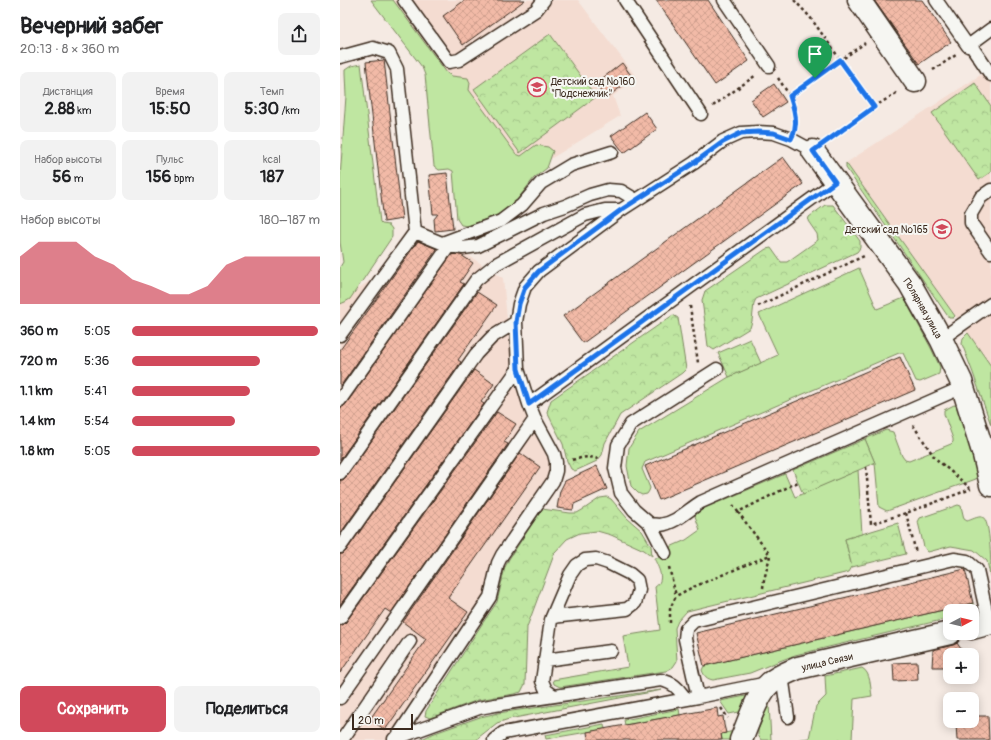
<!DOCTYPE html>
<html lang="ru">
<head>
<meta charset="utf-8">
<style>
  :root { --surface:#fff; --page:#f2f2f2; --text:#202124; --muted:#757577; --accent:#d1495b }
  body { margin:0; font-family:Pangolin,sans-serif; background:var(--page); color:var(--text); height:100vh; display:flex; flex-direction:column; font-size:15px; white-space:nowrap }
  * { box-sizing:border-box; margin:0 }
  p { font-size:13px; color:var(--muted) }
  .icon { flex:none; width:22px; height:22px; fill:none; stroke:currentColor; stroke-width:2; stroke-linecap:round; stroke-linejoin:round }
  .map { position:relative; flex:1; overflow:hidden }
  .panel { display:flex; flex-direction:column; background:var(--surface); width:340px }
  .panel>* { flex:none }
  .needle { width:26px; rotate:83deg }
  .tools { position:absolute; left:603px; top:604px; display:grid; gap:8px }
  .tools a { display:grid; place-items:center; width:36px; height:36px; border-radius:8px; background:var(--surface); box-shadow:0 2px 10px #0003; font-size:20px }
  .scale { position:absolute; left:12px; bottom:10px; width:61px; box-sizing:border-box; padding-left:4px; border:2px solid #3b2a1e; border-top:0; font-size:11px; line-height:14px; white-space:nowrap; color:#3b2a1e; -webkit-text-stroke:3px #f6f6f2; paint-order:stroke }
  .pin { position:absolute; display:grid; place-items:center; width:34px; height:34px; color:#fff; margin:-41px -17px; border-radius:50% 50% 50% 0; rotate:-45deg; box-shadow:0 0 4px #0007 }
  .pin .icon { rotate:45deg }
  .round { display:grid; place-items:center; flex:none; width:42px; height:42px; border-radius:8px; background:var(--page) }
  .head { display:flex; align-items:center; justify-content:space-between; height:68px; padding:0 20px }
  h1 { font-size:22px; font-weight:700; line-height:30px }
  .stats { display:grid; grid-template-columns:repeat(3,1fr); gap:6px; height:68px; padding:4px 20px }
  .stats div { display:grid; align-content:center; border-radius:8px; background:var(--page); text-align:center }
  .stats b { font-size:17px; font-weight:700 }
  .stats small { font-size:11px; font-weight:400 }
  .stats p { font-size:11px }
  .chart { height:112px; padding:8px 20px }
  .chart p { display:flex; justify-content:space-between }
  .chart svg { width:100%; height:72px; margin-top:4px; fill:var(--accent); opacity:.7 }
  .cta { display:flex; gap:8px; margin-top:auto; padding:8px 20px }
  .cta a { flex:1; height:46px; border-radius:8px; background:var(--accent); color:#fff; font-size:16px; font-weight:700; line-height:46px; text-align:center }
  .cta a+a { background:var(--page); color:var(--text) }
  ul { padding:0 20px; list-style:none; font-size:13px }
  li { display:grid; grid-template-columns:64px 48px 1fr; align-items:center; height:30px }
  li i { height:10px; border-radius:5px; background:var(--accent) }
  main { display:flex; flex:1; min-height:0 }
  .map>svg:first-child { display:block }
  .built { fill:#f4dcd1 }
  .green { fill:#bfe6a1; stroke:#7d8860 }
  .forest { fill:url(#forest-crowns); stroke:#7d8860 }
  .building { fill:url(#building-cross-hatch); stroke:#3b2a1e }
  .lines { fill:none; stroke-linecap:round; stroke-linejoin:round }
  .lane-casing { stroke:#3b2a1e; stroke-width:15 }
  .street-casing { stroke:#3b2a1e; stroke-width:25 }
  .path { stroke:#3b2a1e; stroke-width:2.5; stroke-dasharray:3 3; stroke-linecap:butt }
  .lane { stroke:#f6f6f2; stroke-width:12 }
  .street { stroke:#f6f6f2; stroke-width:22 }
  .route-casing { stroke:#fff; stroke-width:8 }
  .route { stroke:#1a73e8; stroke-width:5 }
  .labels { text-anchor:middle; stroke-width:4; stroke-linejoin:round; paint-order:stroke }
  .poi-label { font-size:10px; fill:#3b2a1e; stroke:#f6f6f2; text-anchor:start }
  .street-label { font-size:10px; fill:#3b2a1e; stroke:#f6f6f2 }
</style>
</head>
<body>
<main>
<section class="panel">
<div class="head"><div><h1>Вечерний забег</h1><p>20:13 · 8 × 360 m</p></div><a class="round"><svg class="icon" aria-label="share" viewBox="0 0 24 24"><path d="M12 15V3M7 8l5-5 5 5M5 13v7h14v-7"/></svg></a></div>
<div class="stats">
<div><p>Дистанция</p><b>2.88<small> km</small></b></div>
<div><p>Время</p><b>15:50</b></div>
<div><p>Темп</p><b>5:30<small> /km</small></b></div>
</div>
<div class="stats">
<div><p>Набор высоты</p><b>56<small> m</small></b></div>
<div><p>Пульс</p><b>156<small> bpm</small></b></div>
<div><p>kcal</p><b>187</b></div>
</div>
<div class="chart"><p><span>Набор высоты</span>180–187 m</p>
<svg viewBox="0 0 160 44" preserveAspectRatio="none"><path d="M0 44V15L10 6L20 6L30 6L40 15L50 20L60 29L70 33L80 38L90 38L100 33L110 20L120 15L130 15L140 15L150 15L160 15V44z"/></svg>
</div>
<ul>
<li><b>360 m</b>5:05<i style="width:99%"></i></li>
<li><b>720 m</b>5:36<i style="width:68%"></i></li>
<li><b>1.1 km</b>5:41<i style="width:63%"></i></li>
<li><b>1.4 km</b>5:54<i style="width:55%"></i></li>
<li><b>1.8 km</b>5:05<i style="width:100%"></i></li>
</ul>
<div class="cta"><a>Сохранить</a><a>Поделиться</a></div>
</section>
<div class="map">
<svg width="651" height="740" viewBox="0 0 651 740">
  <defs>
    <pattern id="forest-crowns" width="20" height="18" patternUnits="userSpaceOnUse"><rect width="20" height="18" fill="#bfe6a1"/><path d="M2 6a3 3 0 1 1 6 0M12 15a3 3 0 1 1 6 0" fill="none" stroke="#a5c58a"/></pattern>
    <pattern id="building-cross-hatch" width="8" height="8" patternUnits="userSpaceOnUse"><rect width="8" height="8" fill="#f2baa7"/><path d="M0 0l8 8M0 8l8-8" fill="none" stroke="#d0a08f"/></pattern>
  </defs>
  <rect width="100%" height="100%" fill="#f5eae3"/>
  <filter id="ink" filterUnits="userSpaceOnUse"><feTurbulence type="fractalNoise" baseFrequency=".025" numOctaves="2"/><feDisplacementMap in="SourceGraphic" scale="8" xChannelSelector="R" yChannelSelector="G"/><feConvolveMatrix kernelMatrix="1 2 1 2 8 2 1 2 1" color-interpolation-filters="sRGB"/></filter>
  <g filter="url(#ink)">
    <path class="built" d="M46,0h192l59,78 -24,18 7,20 -102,63z
      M651,68v298l-145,-203z
      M85,227l78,51 9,92 18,53 20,40v8l-3,7 -52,77 -10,40 -94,141 -4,4h-47v-444l8,-1 46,-30z"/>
    <path class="green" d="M31,0h22l54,73 5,3 16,2 2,5 -1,7 47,64 5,2 15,-11 12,2 5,4 -6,17 -13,10 -17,22 -19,15 -30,11 -7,-1 -4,-6 -4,-48 -4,-2 -10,1 -5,-4 -9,-91 -3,-8z
      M21,64l19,158 2,2 7,1 3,4v8l-42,62 -5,3 -5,2v-37l3,-5 -3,-20v-64l6,-82 -1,-22v-4l6,-4z
      M506,163l109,153 -2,2h-4l-2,-3 -101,-147z
      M519,268l18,41 27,-11 27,50 9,19 -1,7 -19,8 -4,-1 -13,-28h-4l-254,109 -3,7 8,19 -1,3 -2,3 -5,1 -4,-2 -7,-7 -4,-20 2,-18 10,-16 90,-55 49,-22 -19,-41z
      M628,333l23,33v59l-18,-52 -11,-29 1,-6z
      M614,405l4,1 15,50 4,18 -1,5 -89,32 -8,-4 -4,-44 -10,-24 21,-9 7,2 9,24 3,4 4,1 42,-17 2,-2v-3l-9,-25v-4z
      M518,470l4,64 -17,5 7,28 -3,5 -162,39 -9,10 -3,7 2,33 -4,6 -7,4 -106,16 -6,-3 -1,-4 75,-13 -5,-31 37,-6 -5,-43c11,-7 3,-20 -1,-29l14,-1 3,-5 -1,-5 16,-7 14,-10 -5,-14 3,-4 7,-4 80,-34 10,23z
      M618,505l3,1 3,13 3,2c4,-1 11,-5 15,-4 9,1 9,53 9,63l-4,-19 -13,-11 -23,-4 -23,6 -4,-5 -6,-25 2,-4z
      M633,603l1,3 -2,6 -22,-1v7l-155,37 -18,7 -27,11 -37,7c-6,-1 -9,-4 -11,-10l2,-4z
      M522,668c9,5 8,18 10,28l-18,3 -2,41h-58l15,-2 7,-32 10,-10 -1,-20z
      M411,695l-7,16 -15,3 -9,-13z
      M429,704l2,36h-10l-3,-5v-5z
      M339,709l1,6 -55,10 -1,-5z
      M264,724l1,5 -59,10 -1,-4z
      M394,731l-4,9h-8l-1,-6z"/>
    <path class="forest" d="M210,34l46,63 -76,56 -46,-64z
      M635,83l16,23v66l-12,8 -47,-67z
      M485,205h8l27,36v7l-3,4 -101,47 -2,4 -2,18 -2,7 -36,22 -6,-4 -6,-46 3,-9 61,-42 5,-1 10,14h6l31,-22 -1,-6 -9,-13 1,-4z
      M333,315l5,3 8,51 -4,4 -62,42 -15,28 -3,12 -5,6 -22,10 -4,-2 -4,-8 -4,-17 -16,-32 4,-12z
      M410,339l11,24 -32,14 -11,-24z
      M525,439l10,24 -72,31 -10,-24z
      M267,497l4,2 16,19 15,13 9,15 1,10 -8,-6 -33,-15 -14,-4 -17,2 -13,6 -12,13 -28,75 -2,57 -4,8 -7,2 -36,6 -48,18 -5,-2 1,-5 56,-87 15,-22 8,-35 4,-8 33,-50 28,4h7l7,-4 16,-11z
      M558,523l8,31 -54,13 -7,-28z
      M321,690h1l-153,29 -12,4 -18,14 -2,3h-57l12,-6 48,-17 18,-4z"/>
    <path class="building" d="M125,0h60l-62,45 -20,-29z
      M316,0h52l41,61 -34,24z
      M534,0h48l29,42 -32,22z
      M44,60l18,159 -18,3 -18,-160z
      M282,63l11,15 -27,20 -11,-14z
      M434,84l12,18 -23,15 -12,-17z
      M305,112l12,17 -33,24 -13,-17z
      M443,157l20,27 -220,159 -20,-27z
      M107,173l6,56 -18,2 -1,-12 4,-5h-5l-4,-39z
      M78,241l19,8 -97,138v-37z
      M112,254l9,1 12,8 -13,19 4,2 -124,176v-53h3l3,-3z
      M137,292l20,13 -39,55 3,2 -121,172v-54h3l3,-3z
      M560,357l15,33 -256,110 -14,-34z
      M134,370l20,14 -13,18 3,2 -144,201v-51h3l3,-3z
      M157,412l19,12 -12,18 4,2 -117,169 -6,-4 -45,64v-48h3l3,-3z
      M180,453l20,14 -92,131 20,14 -83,118 -15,-11 56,-80 -23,-17z
      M257,466l10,23 -33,15 -1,6 -16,-2 3,-17 5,-10z
      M625,569l8,34 -269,63 -8,-33z
      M617,643l8,12h-15v12h-18l1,-17 20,-5z
      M577,662l1,18 -24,1 -1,-18z
      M377,708l1,9 5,-1 1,9 2,8 -5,1 1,6h-134l-1,-8z
      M633,716h15l1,24h-32l-1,-17h17z"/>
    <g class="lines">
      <g class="lane-casing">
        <path id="lane" d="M64,0l45,62 10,-2 77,-50 8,-10
          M285,0l76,114
          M384,0l45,66
          M596,0l32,46 23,-17
          M630,44l21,31
          M0,57l33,-9 16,5 8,16 18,163
          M651,190l-10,7 -10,17v9l20,29
          M102,243l59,-22 21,-16 19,-22 30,-18 41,-13
          M0,335l75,-103 34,14 14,2 15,-2 66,-33 21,-7 25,-11 18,-5 13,1 15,9
          M601,339l50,-35
          M0,400l109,-154
          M189,404l306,-222
          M0,473l136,-193 20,-16 89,-49 20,-5h16l73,-47 29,-22 18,-8 17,-1 16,1 17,6 22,12
          M310,524c3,0 7,1 10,1 16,-2 28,-15 41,-23l262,-115
          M0,547l136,-193 16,-17 24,-15
          M325,553l-15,-29 -16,-14 -13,-17 -6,-25 3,-23 13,-21 86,-55
          M212,617l75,-8 8,-6 4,-13 -2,-10 -7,-6 -22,-11 -12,-4 -11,1 -8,5 -7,10 -18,42 -1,3 -9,61 4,9 8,6
          M0,618l178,-249
          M205,660l66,-9
          M442,675l6,42
          M358,697l70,-14
          M0,698l195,-279
          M54,739l85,-31 16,-3 166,-25c15,4 16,8 25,19
          M2,740l68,-99
          M55,740l95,-143 8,-34 4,-8 51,-74 3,-10v-9l-2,-8 -19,-35 -6,-15 -11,-35 -2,-47 3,-18 6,-17 14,-16 82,-61
          M154,740l9,-7 195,-36 -13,-58 1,-10 8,-8 260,-62 13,2 10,9 12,54"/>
      </g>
      <g class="street-casing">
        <g id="street">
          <path d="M519,0l56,81"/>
          <path id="s1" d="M473,151l97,133 31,55 20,42 23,74 7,30"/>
          <path d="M632,628l19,-5"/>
          <path id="s2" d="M401,740c7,-16 16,-46 29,-57 8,-7 19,-11 28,-15l152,-35"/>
        </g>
      </g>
      <path class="path" d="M454,0l16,17 64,90
        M593,70l23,-15
        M438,78l12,18 4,12 2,15
        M450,96l75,-53
        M373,106l43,-31
        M490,139l44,-32 24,-15
        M350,306l8,57
        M418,306l106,-50
        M573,425l22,33 35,30
        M232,460c10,-2 18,-5 28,0
        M526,467l5,57 35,-11 65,-24
        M393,505l5,7 60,-30
        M398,512l32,43
        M566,513l10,40
        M329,567l7,29
        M423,588l1,-8 6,-24
        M330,623v-14l6,-13 15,-8 79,-33
        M381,708l7,10"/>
      <use href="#lane" class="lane"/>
      <use href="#street" class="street"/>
    </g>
  </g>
  <g class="lines" filter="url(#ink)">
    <g class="route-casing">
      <path id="route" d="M500,60l34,47 -61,44 22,31 -306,222 -11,-35 -2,-47 3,-18 6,-17 14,-16 82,-61 73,-47 29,-21 18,-9 17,-1 16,1 17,6c2,-4 4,-8 4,-12 2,-10 -2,-22 -5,-31z"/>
    </g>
    <use href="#route" class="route"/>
  </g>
  <defs>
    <g id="school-ring" transform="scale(1)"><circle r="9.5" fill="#f6f6f2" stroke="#d1495b" stroke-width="1.5"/><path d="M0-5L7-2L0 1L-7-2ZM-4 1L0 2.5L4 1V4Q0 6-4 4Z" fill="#d1495b"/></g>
  </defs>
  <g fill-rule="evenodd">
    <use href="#school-ring" x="197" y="87"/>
    <use href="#school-ring" x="602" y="229"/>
  </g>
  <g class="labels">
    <g class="poi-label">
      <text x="211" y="85">Детский сад №160<tspan x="211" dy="12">"Подснежник"</tspan></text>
      <text x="588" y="233" text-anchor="end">Детский сад №165</text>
    </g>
    <g class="street-label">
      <text dy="4" stroke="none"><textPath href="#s1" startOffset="192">Полярная улица</textPath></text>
      <text dy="4" stroke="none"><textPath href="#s2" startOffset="126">улица Связи</textPath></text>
    </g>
  </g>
</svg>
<div class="tools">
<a><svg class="needle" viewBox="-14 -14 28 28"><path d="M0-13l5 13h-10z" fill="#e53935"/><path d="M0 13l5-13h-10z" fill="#757577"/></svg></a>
<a>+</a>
<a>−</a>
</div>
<div class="scale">20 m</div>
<div class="pin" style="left:475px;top:78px;background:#1e9e55"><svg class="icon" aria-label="arrive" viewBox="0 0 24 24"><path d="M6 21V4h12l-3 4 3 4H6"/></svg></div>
</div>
</main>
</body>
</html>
